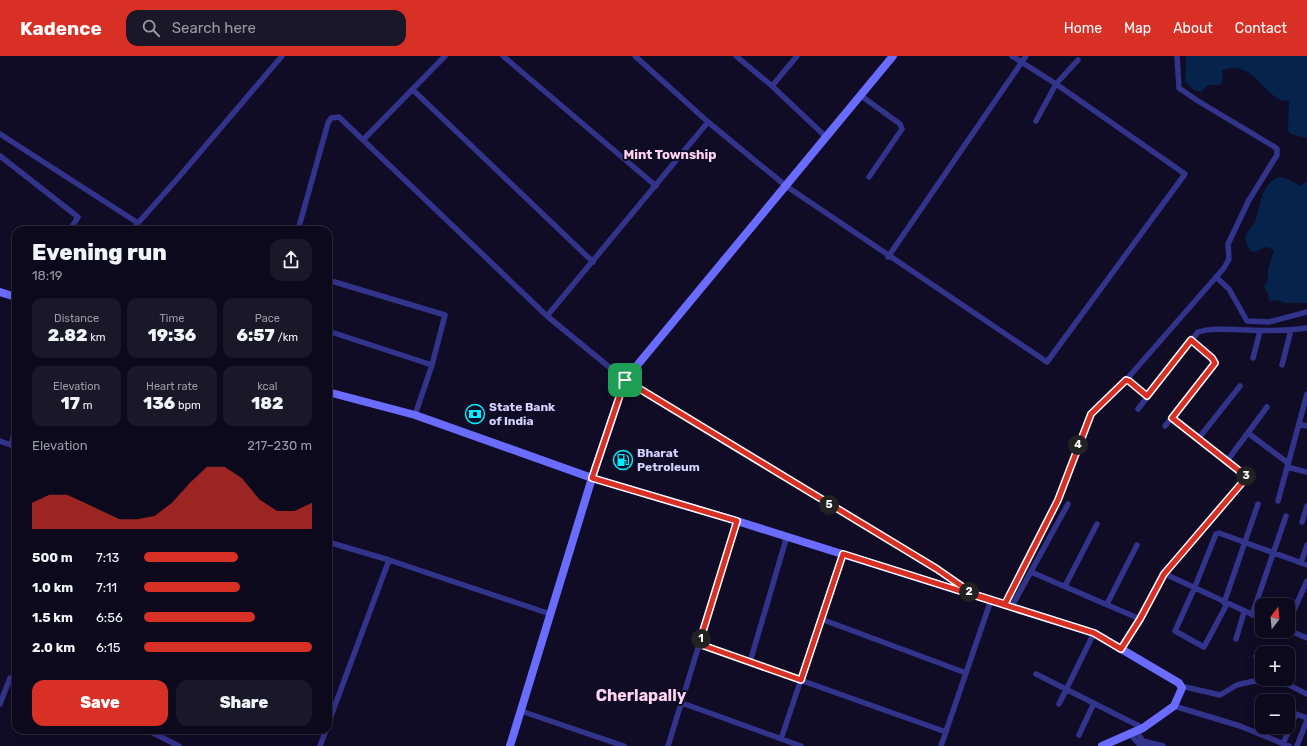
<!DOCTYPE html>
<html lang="en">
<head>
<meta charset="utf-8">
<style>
  :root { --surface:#0c091c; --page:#1a1729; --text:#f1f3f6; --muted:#9a9aa3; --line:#2c2a3b; --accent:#d93025 }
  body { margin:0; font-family:Rubik,sans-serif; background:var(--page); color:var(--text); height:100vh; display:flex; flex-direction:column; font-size:15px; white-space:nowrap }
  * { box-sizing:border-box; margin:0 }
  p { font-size:13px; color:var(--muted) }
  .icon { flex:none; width:22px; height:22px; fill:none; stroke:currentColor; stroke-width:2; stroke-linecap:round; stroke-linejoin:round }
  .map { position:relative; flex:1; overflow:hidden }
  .side { position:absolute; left:12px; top:170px; width:320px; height:508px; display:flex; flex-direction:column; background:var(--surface); border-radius:12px; box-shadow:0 2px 10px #0003,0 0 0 1px var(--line) }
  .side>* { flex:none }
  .needle { width:26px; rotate:16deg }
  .controls { position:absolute; left:1255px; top:542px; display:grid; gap:8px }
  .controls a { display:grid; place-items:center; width:40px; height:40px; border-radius:8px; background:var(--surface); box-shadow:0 2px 10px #0003,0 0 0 1px var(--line); font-size:20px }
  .pin { position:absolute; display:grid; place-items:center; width:34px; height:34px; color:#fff; margin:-17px; border-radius:8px; box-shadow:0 2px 6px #0006 }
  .km { position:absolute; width:20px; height:20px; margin:-10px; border-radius:50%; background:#222; color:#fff; font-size:11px; line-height:20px; text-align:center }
  .round { display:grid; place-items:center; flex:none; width:42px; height:42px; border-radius:12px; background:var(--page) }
  .overview { display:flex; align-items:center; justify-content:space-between; height:68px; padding:0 20px }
  h1 { font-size:22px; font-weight:800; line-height:30px }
  .figures { display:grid; grid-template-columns:repeat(3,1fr); gap:6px; height:68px; padding:4px 20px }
  .figures div { display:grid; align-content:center; border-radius:10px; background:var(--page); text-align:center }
  .figures b { font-size:17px; font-weight:800 }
  .figures small { font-size:11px; font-weight:400 }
  .figures p { font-size:11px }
  .chart { height:112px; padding:8px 20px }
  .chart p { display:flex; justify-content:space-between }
  .chart svg { width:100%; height:72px; margin-top:4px; fill:var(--accent); opacity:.7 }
  .cta { display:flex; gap:8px; margin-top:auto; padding:8px 20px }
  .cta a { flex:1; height:46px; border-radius:12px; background:var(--accent); color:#fff; font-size:16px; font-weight:800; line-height:46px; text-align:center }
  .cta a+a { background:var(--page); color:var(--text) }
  ul { padding:0 20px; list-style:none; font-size:13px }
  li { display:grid; grid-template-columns:64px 48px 1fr; align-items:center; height:30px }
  li i { height:10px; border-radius:5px; background:var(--accent) }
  header { display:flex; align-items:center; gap:24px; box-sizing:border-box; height:56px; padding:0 20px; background:var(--accent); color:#fff }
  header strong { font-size:19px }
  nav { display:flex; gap:22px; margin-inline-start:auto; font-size:14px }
  .search { width:280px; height:36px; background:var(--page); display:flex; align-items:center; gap:10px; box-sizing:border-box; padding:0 14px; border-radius:12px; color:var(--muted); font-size:15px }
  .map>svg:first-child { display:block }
  .water { fill:#06234b }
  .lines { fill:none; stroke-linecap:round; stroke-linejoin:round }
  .street { stroke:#32338a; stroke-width:5.5 }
  .secondary { stroke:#696cff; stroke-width:8 }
  .route-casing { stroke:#fff; stroke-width:8 }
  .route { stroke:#d93025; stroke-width:5 }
  .labels { text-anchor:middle; stroke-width:4; stroke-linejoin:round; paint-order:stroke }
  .poi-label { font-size:12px; font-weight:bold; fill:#d5d2ff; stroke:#100c26; text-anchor:start }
  .neighbourhood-label { font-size:13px; font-weight:bold; fill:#ffd4f1; stroke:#100c26 }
  .district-label { font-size:16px; font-weight:bold; fill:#ffd4f1; stroke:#100c26 }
</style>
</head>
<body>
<header>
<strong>Kadence</strong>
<div class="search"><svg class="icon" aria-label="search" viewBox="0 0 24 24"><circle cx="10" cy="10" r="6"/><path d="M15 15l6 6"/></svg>Search here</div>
<nav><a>Home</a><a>Map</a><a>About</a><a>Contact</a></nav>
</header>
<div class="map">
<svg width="1307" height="690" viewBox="0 0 1307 690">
  <rect width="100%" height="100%" fill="#100c26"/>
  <path class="water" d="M1186,0h121v82l-16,-4 -3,-3 1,-30c-3,-1 -6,0 -9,-1 -21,-12 -29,-40 -58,-30l1,9 -3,6h-12l-7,7 -7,-2 -9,-8z
    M1279,121l9,2 12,7 7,-5v122h-22l-7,-3 -9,1 -1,-9 -4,-5 4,-8v-9l6,-20 -8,-3 -11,5 -5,-1 -5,-13c2,-8 9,-12 11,-19 4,-15 6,-36 23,-42z"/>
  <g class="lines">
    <path class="street" d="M503,0l153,130
      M635,0l73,66 78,64 261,176 138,-188 -129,-90 -44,-28
      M736,0l36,30 53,50
      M772,30l25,-30
      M413,34l180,172
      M860,39l40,29 2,5 -33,48
      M1036,65l20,-37 22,-24
      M0,78l138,89 40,-45 104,-122
      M363,84l82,-84
      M0,100l78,61 -8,13
      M133,174l5,-7
      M298,174l30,-107 3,-5 8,-1 208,199 78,64 312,189 34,23
      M888,201l138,-201
      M1216,221l13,12 18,32 22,1 38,-10
      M328,224l117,35 -13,50 -17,50
      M547,260l161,-194
      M328,275l104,34
      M1253,302l7,-27
      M1282,309l9,-35
      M1126,324l98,-112 5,-9 -1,-15 21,-44 28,-45v-6l-4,-3 -75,-45 -19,-13 -2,-32
      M1138,353l60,-77c16,-5 33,-2 50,-2 20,1 39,1 59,-2
      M1299,368l8,2
      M1165,370l50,-63 -3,-5 -21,-18
      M1248,377l40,30
      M1198,383l42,-53
      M0,385l16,6
      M11,389l5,-18
      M1227,405l40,-54
      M1287,411l20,5
      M1278,445l29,-107
      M1302,466l5,-16
      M328,486l61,18 161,54
      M1301,507l6,-18
      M1031,516l109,47
      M1163,517l99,46
      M1065,530l32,-62
      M1224,547l34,-99
      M1005,548l53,-104 33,-86 35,-34 3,1 18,15
      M1107,548l30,-59
      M1227,548l-23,43 -29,-16 19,-42 22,-55 3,-1 88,32
      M1012,550l56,-102
      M1252,559l34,-99
      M821,563l145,54
      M1288,567l19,-42
      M1288,574l19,8
      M1236,583l8,-27
      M699,588l247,88
      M1121,593l19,-30 23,-46 84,-96 -75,-59
      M1256,600l6,6
      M750,606l37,-126
      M1036,618l107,54
      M1181,630l39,9 17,-10 17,-4 29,1 24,12
      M682,647l119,43
      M0,648l10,-26
      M1059,648l35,-71
      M1174,650l66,20 49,20
      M521,655l103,35
      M328,668l61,-164
      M147,674l32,16
      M1136,675l7,10 20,5
      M1130,678l8,9 9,3
      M1079,679l15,-32
      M781,683l62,-185
      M1283,688l13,-30 11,4
      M320,690l6,-16
      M668,690l69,-225
      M941,690l50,-146
      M1297,690l10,-26"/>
    <path class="secondary" d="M0,236l16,5
      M328,336l87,23 177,63 145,43 357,112 85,50 3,5 -8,18 -31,22 -41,18
      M510,690l82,-268 33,-98 268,-324"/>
  </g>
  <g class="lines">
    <g class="route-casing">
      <path id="route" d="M625,324l-33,98 145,43 -38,123 102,36 42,-126 251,79 27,16 19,-30 24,-45 83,-97 -75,-59 43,-55 -3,-5 -21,-18 -44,56 -18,-15 -3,-1 -35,34 -33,86 -53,104 -32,-10 -36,-25 -312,-189"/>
    </g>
    <use href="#route" class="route"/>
  </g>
  <defs>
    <g id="bank-ring" transform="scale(1)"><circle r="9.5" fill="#100c26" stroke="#00effd" stroke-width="1.5"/><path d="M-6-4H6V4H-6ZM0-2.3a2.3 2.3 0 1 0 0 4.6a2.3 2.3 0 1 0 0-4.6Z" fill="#00effd"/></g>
    <g id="fuel-ring" transform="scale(1)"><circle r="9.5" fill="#100c26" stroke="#00effd" stroke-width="1.5"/><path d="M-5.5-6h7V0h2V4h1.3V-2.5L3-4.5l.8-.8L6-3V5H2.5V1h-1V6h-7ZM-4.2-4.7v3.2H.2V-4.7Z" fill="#00effd"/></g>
  </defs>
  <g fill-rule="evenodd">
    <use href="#bank-ring" x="475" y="358"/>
    <use href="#fuel-ring" x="623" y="404"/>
  </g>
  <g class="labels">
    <g class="poi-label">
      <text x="489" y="355">State Bank<tspan x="489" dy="14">of India</tspan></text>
      <text x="637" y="401">Bharat<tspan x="637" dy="14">Petroleum</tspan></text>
    </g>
    <g class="neighbourhood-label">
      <text x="670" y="103">Mint Township</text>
    </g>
    <g class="district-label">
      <text x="641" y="645">Cherlapally</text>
    </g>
  </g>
</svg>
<div class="controls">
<a><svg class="needle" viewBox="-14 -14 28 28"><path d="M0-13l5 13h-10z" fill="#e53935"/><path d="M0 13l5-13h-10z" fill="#9a9aa3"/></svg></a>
<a>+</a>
<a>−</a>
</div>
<div class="pin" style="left:625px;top:324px;background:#1e9e55"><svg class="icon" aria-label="arrive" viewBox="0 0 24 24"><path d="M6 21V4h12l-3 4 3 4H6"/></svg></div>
<b class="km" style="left:701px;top:583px">1</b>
<b class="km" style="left:969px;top:536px">2</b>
<b class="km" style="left:1246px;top:420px">3</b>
<b class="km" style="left:1078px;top:389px">4</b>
<b class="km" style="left:829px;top:449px">5</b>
<section class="side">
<div class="overview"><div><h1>Evening run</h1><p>18:19</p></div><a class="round"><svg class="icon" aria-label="share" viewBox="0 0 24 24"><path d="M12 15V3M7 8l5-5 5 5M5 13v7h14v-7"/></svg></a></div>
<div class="figures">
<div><p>Distance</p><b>2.82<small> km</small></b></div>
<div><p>Time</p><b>19:36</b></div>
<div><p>Pace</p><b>6:57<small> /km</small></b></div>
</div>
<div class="figures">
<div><p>Elevation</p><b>17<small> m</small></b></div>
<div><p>Heart rate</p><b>136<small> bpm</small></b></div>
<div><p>kcal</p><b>182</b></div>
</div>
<div class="chart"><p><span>Elevation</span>217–230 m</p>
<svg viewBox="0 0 160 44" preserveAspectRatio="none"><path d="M0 44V28L10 23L20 23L30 28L40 33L50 38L60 38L70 36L80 28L90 16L100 6L110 6L120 13L130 26L140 33L150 33L160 28V44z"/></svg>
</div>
<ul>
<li><b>500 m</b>7:13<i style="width:56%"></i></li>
<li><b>1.0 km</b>7:11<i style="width:57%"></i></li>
<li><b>1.5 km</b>6:56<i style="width:66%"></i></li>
<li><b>2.0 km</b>6:15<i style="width:100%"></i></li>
</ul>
<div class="cta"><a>Save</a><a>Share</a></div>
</section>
</div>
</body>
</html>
